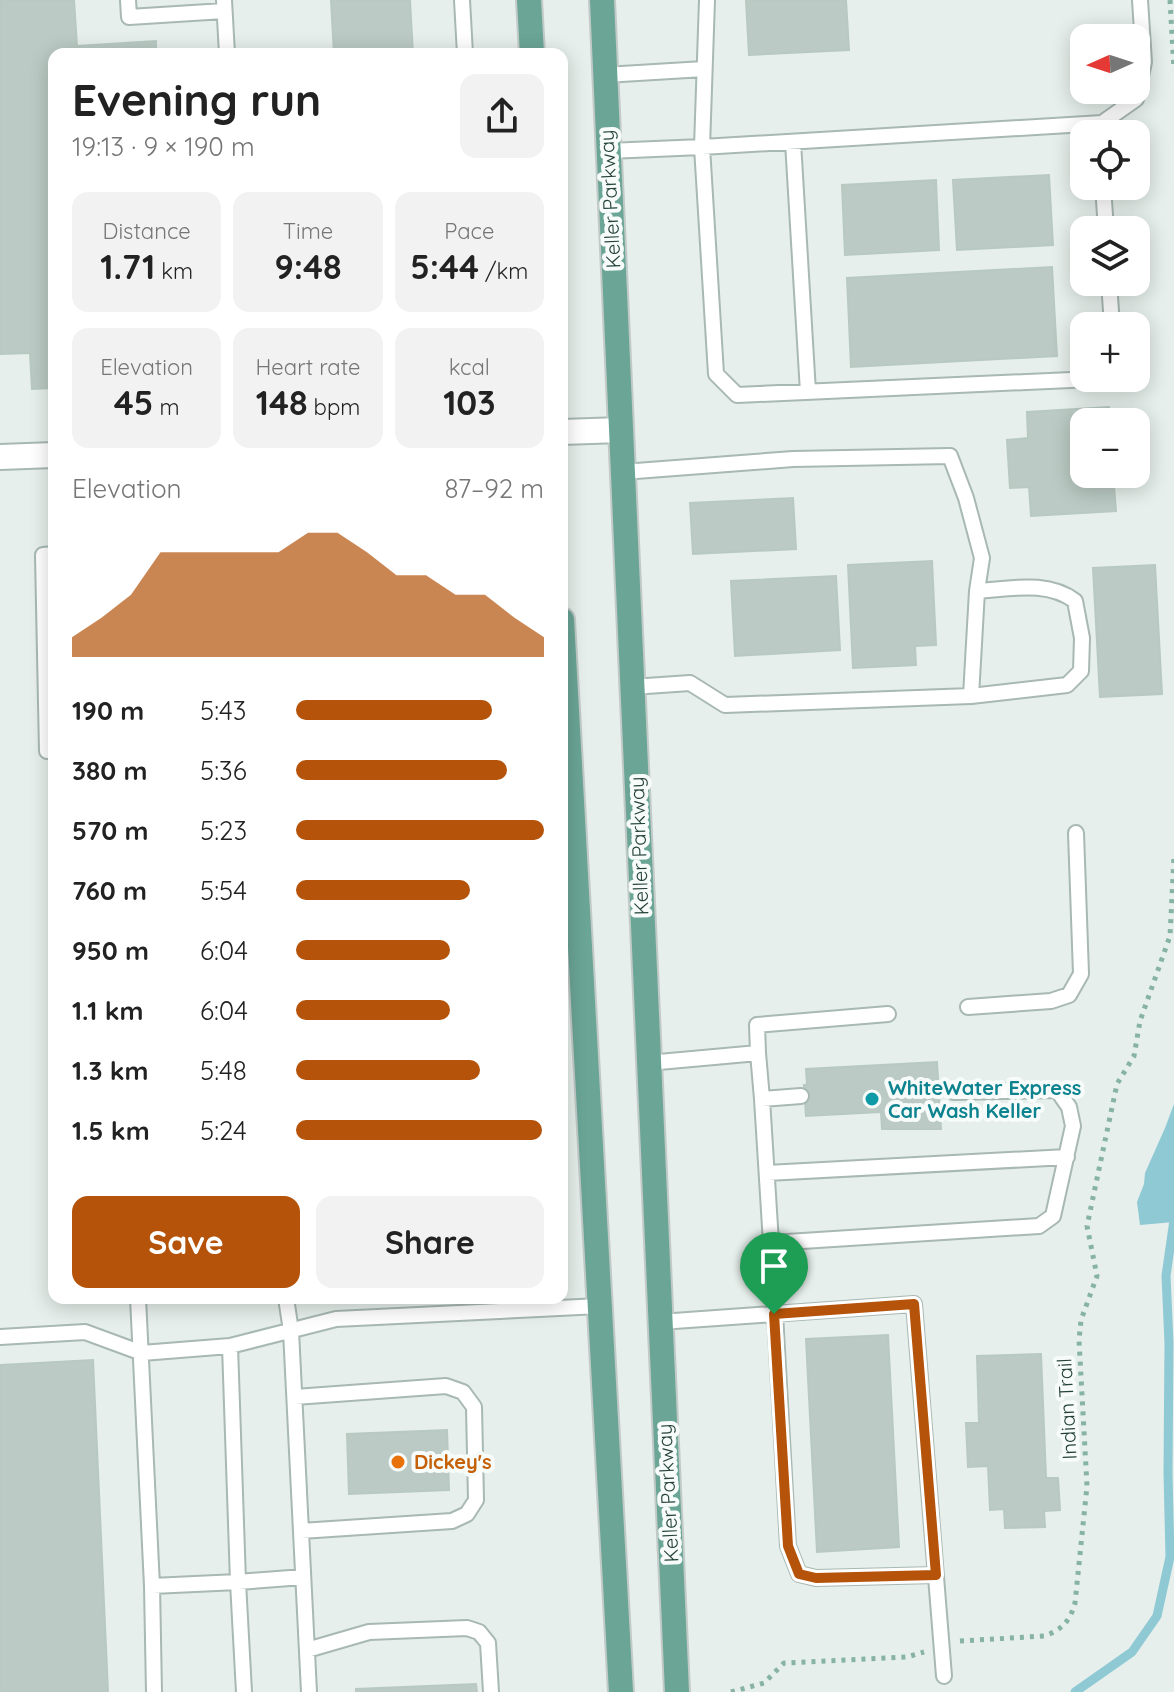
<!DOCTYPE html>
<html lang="en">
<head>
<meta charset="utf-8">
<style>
  :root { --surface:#fff; --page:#f2f2f2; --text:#222; --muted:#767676; --accent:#b45309 }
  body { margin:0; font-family:Quicksand,sans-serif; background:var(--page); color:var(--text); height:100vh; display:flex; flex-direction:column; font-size:30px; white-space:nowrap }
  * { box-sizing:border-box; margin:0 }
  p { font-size:26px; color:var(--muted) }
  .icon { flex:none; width:44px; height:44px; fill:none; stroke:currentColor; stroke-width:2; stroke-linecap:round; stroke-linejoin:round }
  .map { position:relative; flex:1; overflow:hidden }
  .drawer { position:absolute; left:48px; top:48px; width:520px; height:1256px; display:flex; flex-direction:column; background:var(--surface); border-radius:16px; box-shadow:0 4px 20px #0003 }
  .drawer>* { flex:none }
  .needle { width:52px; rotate:267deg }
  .fabs { position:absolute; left:1070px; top:24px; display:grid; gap:16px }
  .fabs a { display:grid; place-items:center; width:80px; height:80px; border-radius:16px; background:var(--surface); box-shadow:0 4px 20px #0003; font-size:40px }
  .pin { position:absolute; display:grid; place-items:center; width:68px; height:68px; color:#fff; margin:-82px -34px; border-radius:50% 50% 50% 0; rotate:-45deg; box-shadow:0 0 8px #0007 }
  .pin .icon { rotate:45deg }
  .round { display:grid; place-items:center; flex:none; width:84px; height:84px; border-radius:16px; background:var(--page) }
  .head { display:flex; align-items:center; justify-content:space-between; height:136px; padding:0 24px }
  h1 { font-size:44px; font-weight:700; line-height:60px }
  .figures { display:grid; grid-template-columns:repeat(3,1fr); gap:12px; height:136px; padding:8px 24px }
  .figures div { display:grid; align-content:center; border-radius:16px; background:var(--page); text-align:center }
  .figures b { font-size:34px; font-weight:700 }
  .figures small { font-size:22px; font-weight:400 }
  .figures p { font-size:22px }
  .chart { height:224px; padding:16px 24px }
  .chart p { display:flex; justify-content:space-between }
  .chart svg { width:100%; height:144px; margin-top:8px; fill:var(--accent); opacity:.7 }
  .action { display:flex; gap:16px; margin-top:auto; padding:16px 24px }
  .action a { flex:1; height:92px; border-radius:16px; background:var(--accent); color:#fff; font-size:32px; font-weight:700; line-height:92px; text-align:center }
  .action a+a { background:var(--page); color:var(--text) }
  ul { padding:0 24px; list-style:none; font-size:26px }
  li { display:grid; grid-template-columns:128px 96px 1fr; align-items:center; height:60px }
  li i { height:20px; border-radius:10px; background:var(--accent) }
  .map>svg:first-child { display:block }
  .water { fill:#8ec9d4 }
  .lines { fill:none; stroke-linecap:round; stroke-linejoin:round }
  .stream { stroke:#8ec9d4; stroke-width:9 }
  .building { fill:#bbcac4; stroke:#b8c9c2; stroke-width:2 }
  .service-casing { stroke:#a8b8b2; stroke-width:18 }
  .minor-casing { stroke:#a8b8b2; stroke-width:28 }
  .primary-casing { stroke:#c2cac8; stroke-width:28 }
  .path { stroke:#86b3a5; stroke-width:5; stroke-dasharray:4 6; stroke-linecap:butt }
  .service { stroke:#fff; stroke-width:14 }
  .minor { stroke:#fff; stroke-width:24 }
  .primary { stroke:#6aa596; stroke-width:24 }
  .route-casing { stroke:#fff; stroke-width:16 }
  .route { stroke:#b45309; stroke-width:10 }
  .culture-dot { fill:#0f9aa8; stroke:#f7fbf9; stroke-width:3 }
  .food-dot { fill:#e8710a; stroke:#f7fbf9; stroke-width:3 }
  .labels { text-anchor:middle; stroke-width:8; stroke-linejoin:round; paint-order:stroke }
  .street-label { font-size:20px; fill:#24423a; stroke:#f7fbf9 }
  .culture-label { font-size:20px; font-weight:bold; fill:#0d838f; stroke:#f7fbf9; text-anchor:start }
  .food-label { font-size:20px; font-weight:bold; fill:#c56008; stroke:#f7fbf9; text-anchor:start }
</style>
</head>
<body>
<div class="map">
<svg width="1174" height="1692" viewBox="0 0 1174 1692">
  <rect width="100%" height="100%" fill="#e6efeb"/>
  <path class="water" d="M1174,1104v118l-34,3 -3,-23 7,-18 1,-11 20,-45z"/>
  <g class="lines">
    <path class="stream" d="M1075,1692l57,-40 25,-36 13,-59 -2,-84 1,-130 -3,-67 8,-56"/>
  </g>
  <path class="building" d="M0,0h74l3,46 79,-5v13h-102v334l-22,1 -2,-36 -30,1z
    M331,0h79l3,54h-79z
    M746,0h100l3,50 -100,5z
    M1049,175l4,70 -96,5 -4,-70z
    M936,180l3,70 -94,5 -3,-70z
    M1052,267l5,89 -206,11 -4,-89z
    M1109,407l1,15h-26v52h29l3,37 -85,5 -2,-29 -19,1 -3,-48 21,-2 -1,-26z
    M793,498l3,51 -103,5 -3,-51z
    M932,561l4,84 -21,1 1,19 -63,3 -5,-103z
    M1155,565l7,129 -62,3 -7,-129z
    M836,576l4,74 -105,6 -4,-75z
    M937,1062l4,67h-59l-1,-17 -75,4 -2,-31h3l-1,-16z
    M888,1335l11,212 -82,5 -11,-213z
    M1041,1354l5,124h12l2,32 -16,1 1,16 -40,1 -1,-19 -14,1 -2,-44 -20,1 -2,-44h13l-2,-67z
    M93,1360l15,332h-108v-327z
    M447,1430l2,60 -100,4 -2,-60z
    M476,1684l1,8h-121v-3z"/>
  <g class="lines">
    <g class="service-casing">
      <path id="service" d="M128,0l1,17 95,-6
        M224,0l3,54
        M462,0l3,54
        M707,0l-5,147 14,227 21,21 378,-17
        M605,75l99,-6
        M1102,123l34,-24 8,-37 -4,-62
        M793,142l15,250
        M608,151l94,-4 400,-24 -1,11
        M1103,186l3,44
        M1109,282l3,44
        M623,472l170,-13 157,-3 16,42 16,60 -5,33 -6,105 -246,9 -35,-22 -58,4
        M971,696l96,-11 14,-14 1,-33 -7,-37c-28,-21 -64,-12 -98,-10
        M47,751l-4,-196 11,-1
        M968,1007l83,-6 18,-6 12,-21 -5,-141
        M758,1053l4,46 39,-3
        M648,1063l110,-10 -1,-28 131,-11
        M762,1099l9,144
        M767,1173l300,-16
        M138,1298l14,288 2,106
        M286,1298l5,33 18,361
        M660,1322l254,-18 30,372
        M0,1337l85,-5 57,21 88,-7 8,236 65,-5
        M230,1346l106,-27 264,-13
        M295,1397l151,-11 17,6 11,15 2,93 -9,14 -15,7 -151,10
        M936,1575l-120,3 -17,-4 -11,-28 -17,-303 268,-17 14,-10 20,-90 -4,-19 -12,-17 -103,2
        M152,1586l86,-4 6,110
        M307,1650l62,-18 98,-4 12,4 9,11 3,49"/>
    </g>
    <g class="minor-casing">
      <path id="minor" d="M562,432l59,-2
        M0,457l54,-2"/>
    </g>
    <g class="primary-casing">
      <path id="primary" d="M529,0l3,54
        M602,0l75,1692
        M562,620l59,1072"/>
    </g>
    <path class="path" d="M1170,0l4,70
      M960,1641l84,-5c18,-6 26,-15 31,-33l12,-117 -8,-146 2,-20 16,-44 -10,-50 30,-142 17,-28 6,-35 30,-85 4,-79
      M731,1692l33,-9 20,-20 123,-6 17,-5"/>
    <use href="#service" class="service"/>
    <use href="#minor" class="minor"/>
    <use href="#primary" class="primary"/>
  </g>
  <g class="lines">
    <g class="route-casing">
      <path id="route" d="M914,1304l22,271 -120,3 -17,-4 -11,-28 -14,-232z"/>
    </g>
    <use href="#route" class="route"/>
  </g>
  <circle class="culture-dot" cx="872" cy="1099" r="8"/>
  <circle class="food-dot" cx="398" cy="1462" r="8"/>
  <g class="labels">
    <g class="street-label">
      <text transform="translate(610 199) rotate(-93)" y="7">Keller Parkway</text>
      <text transform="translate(639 846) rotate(-92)" y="7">Keller Parkway</text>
      <text transform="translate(1067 1409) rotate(-93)" y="7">Indian Trail</text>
      <text transform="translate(668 1493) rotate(-93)" y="7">Keller Parkway</text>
    </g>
    <g class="culture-label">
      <text x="888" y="1095">WhiteWater Express<tspan x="888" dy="23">Car Wash Keller</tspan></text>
    </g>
    <g class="food-label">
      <text x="414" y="1469">Dickey's</text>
    </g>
  </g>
</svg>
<div class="fabs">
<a><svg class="needle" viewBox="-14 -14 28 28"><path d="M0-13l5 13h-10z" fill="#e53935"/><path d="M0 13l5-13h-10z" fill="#767676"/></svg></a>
<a><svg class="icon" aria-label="locate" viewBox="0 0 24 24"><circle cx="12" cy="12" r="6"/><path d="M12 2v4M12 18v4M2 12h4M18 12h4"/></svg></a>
<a><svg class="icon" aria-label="layers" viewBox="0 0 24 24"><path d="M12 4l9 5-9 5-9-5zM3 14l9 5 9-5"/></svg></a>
<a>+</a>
<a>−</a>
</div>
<div class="pin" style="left:774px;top:1314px;background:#1e9e55"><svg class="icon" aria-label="arrive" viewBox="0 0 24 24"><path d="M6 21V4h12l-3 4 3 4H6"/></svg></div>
<section class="drawer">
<div class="head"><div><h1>Evening run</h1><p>19:13 · 9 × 190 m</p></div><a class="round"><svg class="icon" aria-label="share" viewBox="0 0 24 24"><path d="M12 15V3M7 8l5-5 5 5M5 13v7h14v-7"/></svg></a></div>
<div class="figures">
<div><p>Distance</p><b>1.71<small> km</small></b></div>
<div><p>Time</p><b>9:48</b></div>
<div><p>Pace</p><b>5:44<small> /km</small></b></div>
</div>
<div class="figures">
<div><p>Elevation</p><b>45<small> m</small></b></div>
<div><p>Heart rate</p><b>148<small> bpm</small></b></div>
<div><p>kcal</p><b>103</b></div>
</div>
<div class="chart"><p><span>Elevation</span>87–92 m</p>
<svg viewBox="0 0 160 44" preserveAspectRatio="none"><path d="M0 44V38L10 32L20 25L30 12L40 12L50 12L60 12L70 12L80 6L90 6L100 12L110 19L120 19L130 25L140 25L150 32L160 38V44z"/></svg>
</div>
<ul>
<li><b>190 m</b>5:43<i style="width:79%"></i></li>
<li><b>380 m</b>5:36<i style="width:85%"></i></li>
<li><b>570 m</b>5:23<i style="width:100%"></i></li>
<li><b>760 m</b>5:54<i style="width:70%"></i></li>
<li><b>950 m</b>6:04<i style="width:62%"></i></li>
<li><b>1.1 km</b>6:04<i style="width:62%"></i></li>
<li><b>1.3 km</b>5:48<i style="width:74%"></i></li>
<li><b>1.5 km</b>5:24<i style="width:99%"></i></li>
</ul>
<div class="action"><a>Save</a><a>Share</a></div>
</section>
</div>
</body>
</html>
